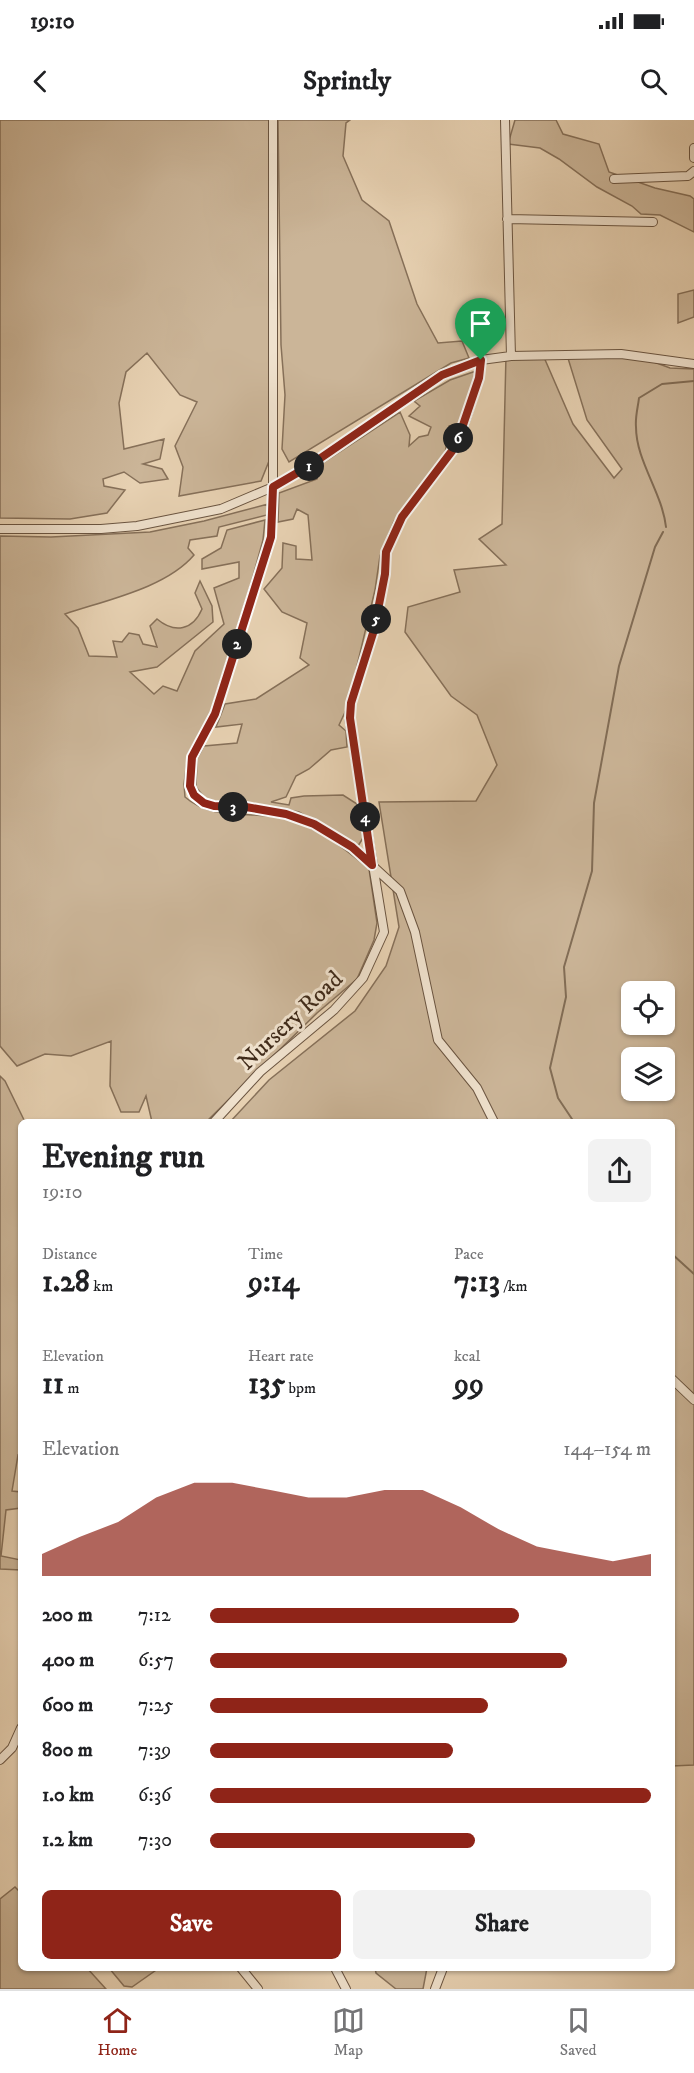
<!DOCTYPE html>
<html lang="en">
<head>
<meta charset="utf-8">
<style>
  :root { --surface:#fff; --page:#f2f2f2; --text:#202124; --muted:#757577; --line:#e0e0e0; --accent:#8f2418 }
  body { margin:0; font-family:"IM FELL DW Pica",serif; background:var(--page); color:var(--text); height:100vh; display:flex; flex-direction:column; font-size:22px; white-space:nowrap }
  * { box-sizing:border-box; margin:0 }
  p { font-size:20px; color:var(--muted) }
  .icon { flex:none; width:33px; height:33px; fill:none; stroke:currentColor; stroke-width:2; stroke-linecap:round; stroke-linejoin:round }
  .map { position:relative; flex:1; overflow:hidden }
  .panel { position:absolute; left:18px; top:999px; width:657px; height:852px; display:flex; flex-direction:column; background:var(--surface); border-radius:9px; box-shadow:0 2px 4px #0004 }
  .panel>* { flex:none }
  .fabs { position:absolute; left:621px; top:861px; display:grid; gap:12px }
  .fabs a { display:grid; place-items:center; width:54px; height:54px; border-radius:9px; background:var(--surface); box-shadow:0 2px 4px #0004; font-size:30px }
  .pin { position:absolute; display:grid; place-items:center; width:51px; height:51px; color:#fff; margin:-62px -26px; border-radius:50% 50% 50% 0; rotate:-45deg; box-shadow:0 0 6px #0007 }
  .pin .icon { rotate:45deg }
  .km { position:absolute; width:30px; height:30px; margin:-15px; border-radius:50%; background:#222; color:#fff; font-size:16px; line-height:30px; text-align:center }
  .round { display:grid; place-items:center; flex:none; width:63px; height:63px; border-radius:9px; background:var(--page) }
  .head { display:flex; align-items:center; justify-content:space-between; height:102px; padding:0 24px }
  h1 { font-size:33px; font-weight:700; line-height:45px }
  .stats { display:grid; grid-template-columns:repeat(3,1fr); gap:9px; height:102px; padding:6px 24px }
  .stats div { display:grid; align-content:center }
  .stats b { font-size:30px; font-weight:700 }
  .stats small { font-size:16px; font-weight:400 }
  .stats p { font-size:16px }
  .chart { height:168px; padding:12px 24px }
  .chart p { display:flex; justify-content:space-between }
  .chart svg { width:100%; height:108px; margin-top:6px; fill:var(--accent); opacity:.7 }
  .action { display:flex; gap:12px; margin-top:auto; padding:12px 24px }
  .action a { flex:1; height:69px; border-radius:9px; background:var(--accent); color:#fff; font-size:24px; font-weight:700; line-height:69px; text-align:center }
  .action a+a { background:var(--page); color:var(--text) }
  ul { padding:0 24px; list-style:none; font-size:20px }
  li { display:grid; grid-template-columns:96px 72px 1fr; align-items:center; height:45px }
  li i { height:15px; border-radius:8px; background:var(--accent) }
  .status { display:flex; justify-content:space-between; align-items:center; height:42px; padding:0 30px; background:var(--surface); direction:ltr }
  .status svg { height:16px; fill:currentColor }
  header { display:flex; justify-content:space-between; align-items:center; height:78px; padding:0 24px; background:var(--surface); font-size:27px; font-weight:700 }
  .dock { display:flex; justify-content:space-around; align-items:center; height:84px; border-top:2px solid var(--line); background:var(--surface); font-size:16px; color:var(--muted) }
  .dock a { display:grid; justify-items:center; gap:3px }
  .dock .active { color:var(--accent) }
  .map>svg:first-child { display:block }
  .green { fill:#cbb598; stroke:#867059; stroke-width:1.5; fill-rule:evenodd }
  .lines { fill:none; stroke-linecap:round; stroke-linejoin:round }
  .stream { stroke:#826d56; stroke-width:2 }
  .street-casing { stroke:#6a5440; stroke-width:10 }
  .street { stroke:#efe1cd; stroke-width:8 }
  .route-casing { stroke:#fff; stroke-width:12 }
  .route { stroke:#8f2418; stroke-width:8 }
  .labels { text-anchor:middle; stroke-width:6; stroke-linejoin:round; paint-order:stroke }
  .street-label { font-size:24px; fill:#402b1a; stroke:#efe1cd }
</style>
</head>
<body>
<div class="status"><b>19:10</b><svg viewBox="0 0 49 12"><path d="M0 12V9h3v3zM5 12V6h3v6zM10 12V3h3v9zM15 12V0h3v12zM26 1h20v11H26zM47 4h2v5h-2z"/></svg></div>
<header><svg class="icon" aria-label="back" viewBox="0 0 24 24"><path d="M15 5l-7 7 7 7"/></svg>Sprintly<svg class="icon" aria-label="search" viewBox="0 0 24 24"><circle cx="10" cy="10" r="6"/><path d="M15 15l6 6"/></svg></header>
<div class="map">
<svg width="694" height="1869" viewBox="0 0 694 1869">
  <rect width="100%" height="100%" fill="#e7d1b2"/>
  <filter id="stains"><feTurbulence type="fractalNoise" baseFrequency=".00333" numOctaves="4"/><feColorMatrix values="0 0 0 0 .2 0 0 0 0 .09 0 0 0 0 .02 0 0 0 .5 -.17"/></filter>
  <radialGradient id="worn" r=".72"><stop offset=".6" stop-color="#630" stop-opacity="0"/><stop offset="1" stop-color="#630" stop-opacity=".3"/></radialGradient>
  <path class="green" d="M0,0h269v341l-8,20 -82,15 4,-29 -8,-21 22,-44 -17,-7 -33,-42 -21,19 -7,31 5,46 40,-10 -4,20 -17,5 19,5 6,10 -28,4 -16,-11 -21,7 1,7 21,4 -18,23 -37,6 -70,-1z
    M278,0h72l-4,3 -3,33 19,44 27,21 28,83 21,39 24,-2 7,17 -18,5 -162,99 -7,-13 3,-54 -4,-50z
    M515,0h41l7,14 36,10 10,28 46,16 35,8 4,3v33l-34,-17 -19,-1 -9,-8 -35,-19 -38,-28 -19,-11 -32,-4z
    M694,170v27l-16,6v-29z
    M627,232l43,16 24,1v1396l-22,1v-644h-442l39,-42 86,-69 31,-45 13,-39 -20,-125 97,-1 21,-36 -20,-50 -26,-19 -46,-64 3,-25 52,-15 -6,-22 52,-5 -27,-26 23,-15 4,-169h37l30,69 41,54 8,-9 -35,-49 -20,-65zM632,872h32v32h-32zM632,938h32v32h-32z
    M476,251l-16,52 -11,3 -4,28 -51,67 -14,35 -5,34 -28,118 -8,17 7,6 1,16 -16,3 -22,19 -13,7 -10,21 -15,5 18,3 2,-7 13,-2 39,-1 14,9 6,34 -5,8 -59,-34 -48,-9 -44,-2 -11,-14 1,-28 7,-13 33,-3 5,-19 -26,3 9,-23 31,-5 53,-34 -9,-7 7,-35 -25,-11 -18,-23 18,-21 1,-25 13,3v13l16,1 -4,-45 -11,-6 -4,10 -15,3 1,-29 38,-14 1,-13 82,-54 10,23 -1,11 10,-9 9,-2 3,-8 -22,-11 11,-10 -6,-5 36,-21z
    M268,384l-1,11 -48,12 -2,9 -27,4 -2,8 6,7c-28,33 -88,45 -129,59l13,14 11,28 28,1 -4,-16 9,1 7,-9 10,2 4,9 14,3 -7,-21 7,-7c18,15 36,11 45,-10l-7,-16 5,-12 12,25 1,16 -56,45 -27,5 24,22 9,-8 14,5 18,-40 29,-27 -10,-36 25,-10v-16l-37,7v-10l19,-11 6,-18 38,-10 -2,20 -13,47 -40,127 -22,40 -4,30 1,13c28,25 67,13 102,22 30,8 59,30 82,50l8,54 -3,17 -17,39 -40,34 -111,109h-54l-6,-26 -7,16h-18l-11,-26 1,-45 -40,15 -26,-2 -28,12 -17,-20v-510l51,1 99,-5 54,-11z
    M0,956l5,5 20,41h-4v334l-3,-1 -6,36 9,1v16l-15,2 -5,46 20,4v10l-21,-1z
    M15,1767l6,6v75h66l19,21h-106v-90z
    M109,1848h50l-27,19 -8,-1z
    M375,1848h52l-4,21h-27l-20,-16z"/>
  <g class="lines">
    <path class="stream" d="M666,407c-4,-35 -30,-66 -30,-100 -1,-10 2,-20 3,-29l23,-14 32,-3
      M574,1002l-16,-24 -8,-30 16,-71 -2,-30 28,-96 2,-68 25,-137 36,-119 8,-15
      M672,1134l22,20"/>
    <g class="street-casing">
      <path id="street" d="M273,0v367l-2,50 -56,177 -23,43 -2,29 4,9 10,8 10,3 32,1 40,7 28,10 38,23 48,44 15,41 23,108 39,48 17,34
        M505,0l6,236
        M694,28v10
        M614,59l74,-3 6,-5
        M507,99l146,3
        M0,409h101l36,-3 84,-17 52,-22 36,-21 133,-91 39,-15 30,-4 110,-2 73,10
        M214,1002l46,-50 74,-62 29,-32 21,-46 -35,-214 2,-15 23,-73 11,-56 1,-22 16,-35 50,-66 11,-23 16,-50 2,-18
        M672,1259l22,21
        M0,1640l12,-12 9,-20
        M241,1848l17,21
        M335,1848l11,21
        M435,1869l8,-21"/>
    </g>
    <use href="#street" class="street"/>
  </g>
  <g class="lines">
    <g class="route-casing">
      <path id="route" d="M481,240l-2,18 -17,50 -10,23 -50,66 -16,35 -1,22 -11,56 -23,73 -1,15 22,147 -20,-18 -38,-23 -28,-10 -40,-7 -32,-1 -10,-3 -10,-8 -4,-9 2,-29 23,-43 56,-177 2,-50 36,-21 133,-91z"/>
    </g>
    <use href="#route" class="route"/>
  </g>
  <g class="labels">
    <g class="street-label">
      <text transform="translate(290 900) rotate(-43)" y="8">Nursery Road</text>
    </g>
  </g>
  <rect width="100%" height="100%" filter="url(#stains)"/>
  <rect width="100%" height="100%" fill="url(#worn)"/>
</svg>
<div class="fabs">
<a><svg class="icon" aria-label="locate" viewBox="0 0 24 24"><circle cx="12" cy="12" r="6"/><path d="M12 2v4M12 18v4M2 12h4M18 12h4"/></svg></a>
<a><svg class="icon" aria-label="layers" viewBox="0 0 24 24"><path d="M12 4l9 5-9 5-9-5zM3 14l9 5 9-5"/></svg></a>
</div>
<div class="pin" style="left:481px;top:240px;background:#1e9e55"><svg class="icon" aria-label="arrive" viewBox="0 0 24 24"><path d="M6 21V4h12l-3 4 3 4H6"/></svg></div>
<b class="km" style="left:309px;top:346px">1</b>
<b class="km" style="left:237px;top:524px">2</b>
<b class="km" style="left:233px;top:687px">3</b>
<b class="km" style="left:365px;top:697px">4</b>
<b class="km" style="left:376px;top:499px">5</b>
<b class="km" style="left:458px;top:318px">6</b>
<section class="panel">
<div class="head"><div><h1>Evening run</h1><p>19:10</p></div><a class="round"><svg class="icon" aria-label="share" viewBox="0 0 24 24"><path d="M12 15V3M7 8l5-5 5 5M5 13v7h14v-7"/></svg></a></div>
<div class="stats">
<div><p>Distance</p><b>1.28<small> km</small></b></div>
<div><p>Time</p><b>9:14</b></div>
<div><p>Pace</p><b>7:13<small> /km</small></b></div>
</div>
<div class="stats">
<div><p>Elevation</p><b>11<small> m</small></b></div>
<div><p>Heart rate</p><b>135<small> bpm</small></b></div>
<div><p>kcal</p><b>99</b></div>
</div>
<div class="chart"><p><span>Elevation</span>144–154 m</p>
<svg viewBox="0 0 160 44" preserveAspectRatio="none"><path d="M0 44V35L10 28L20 22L30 12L40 6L50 6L60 9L70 12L80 12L90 9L100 9L110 16L120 25L130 32L140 35L150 38L160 35V44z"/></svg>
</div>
<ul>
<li><b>200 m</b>7:12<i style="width:70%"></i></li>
<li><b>400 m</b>6:57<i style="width:81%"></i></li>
<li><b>600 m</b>7:25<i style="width:63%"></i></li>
<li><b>800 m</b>7:39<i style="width:55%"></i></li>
<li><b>1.0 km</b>6:36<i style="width:100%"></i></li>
<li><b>1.2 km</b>7:30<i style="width:60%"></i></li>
</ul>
<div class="action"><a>Save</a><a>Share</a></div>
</section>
</div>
<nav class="dock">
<a class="active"><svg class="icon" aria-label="home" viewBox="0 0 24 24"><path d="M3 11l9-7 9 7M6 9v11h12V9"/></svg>Home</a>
<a><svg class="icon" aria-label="map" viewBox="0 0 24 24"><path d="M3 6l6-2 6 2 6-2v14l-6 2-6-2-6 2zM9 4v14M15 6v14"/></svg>Map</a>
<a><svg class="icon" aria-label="saved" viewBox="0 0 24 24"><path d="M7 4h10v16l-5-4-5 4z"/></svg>Saved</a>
</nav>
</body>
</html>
